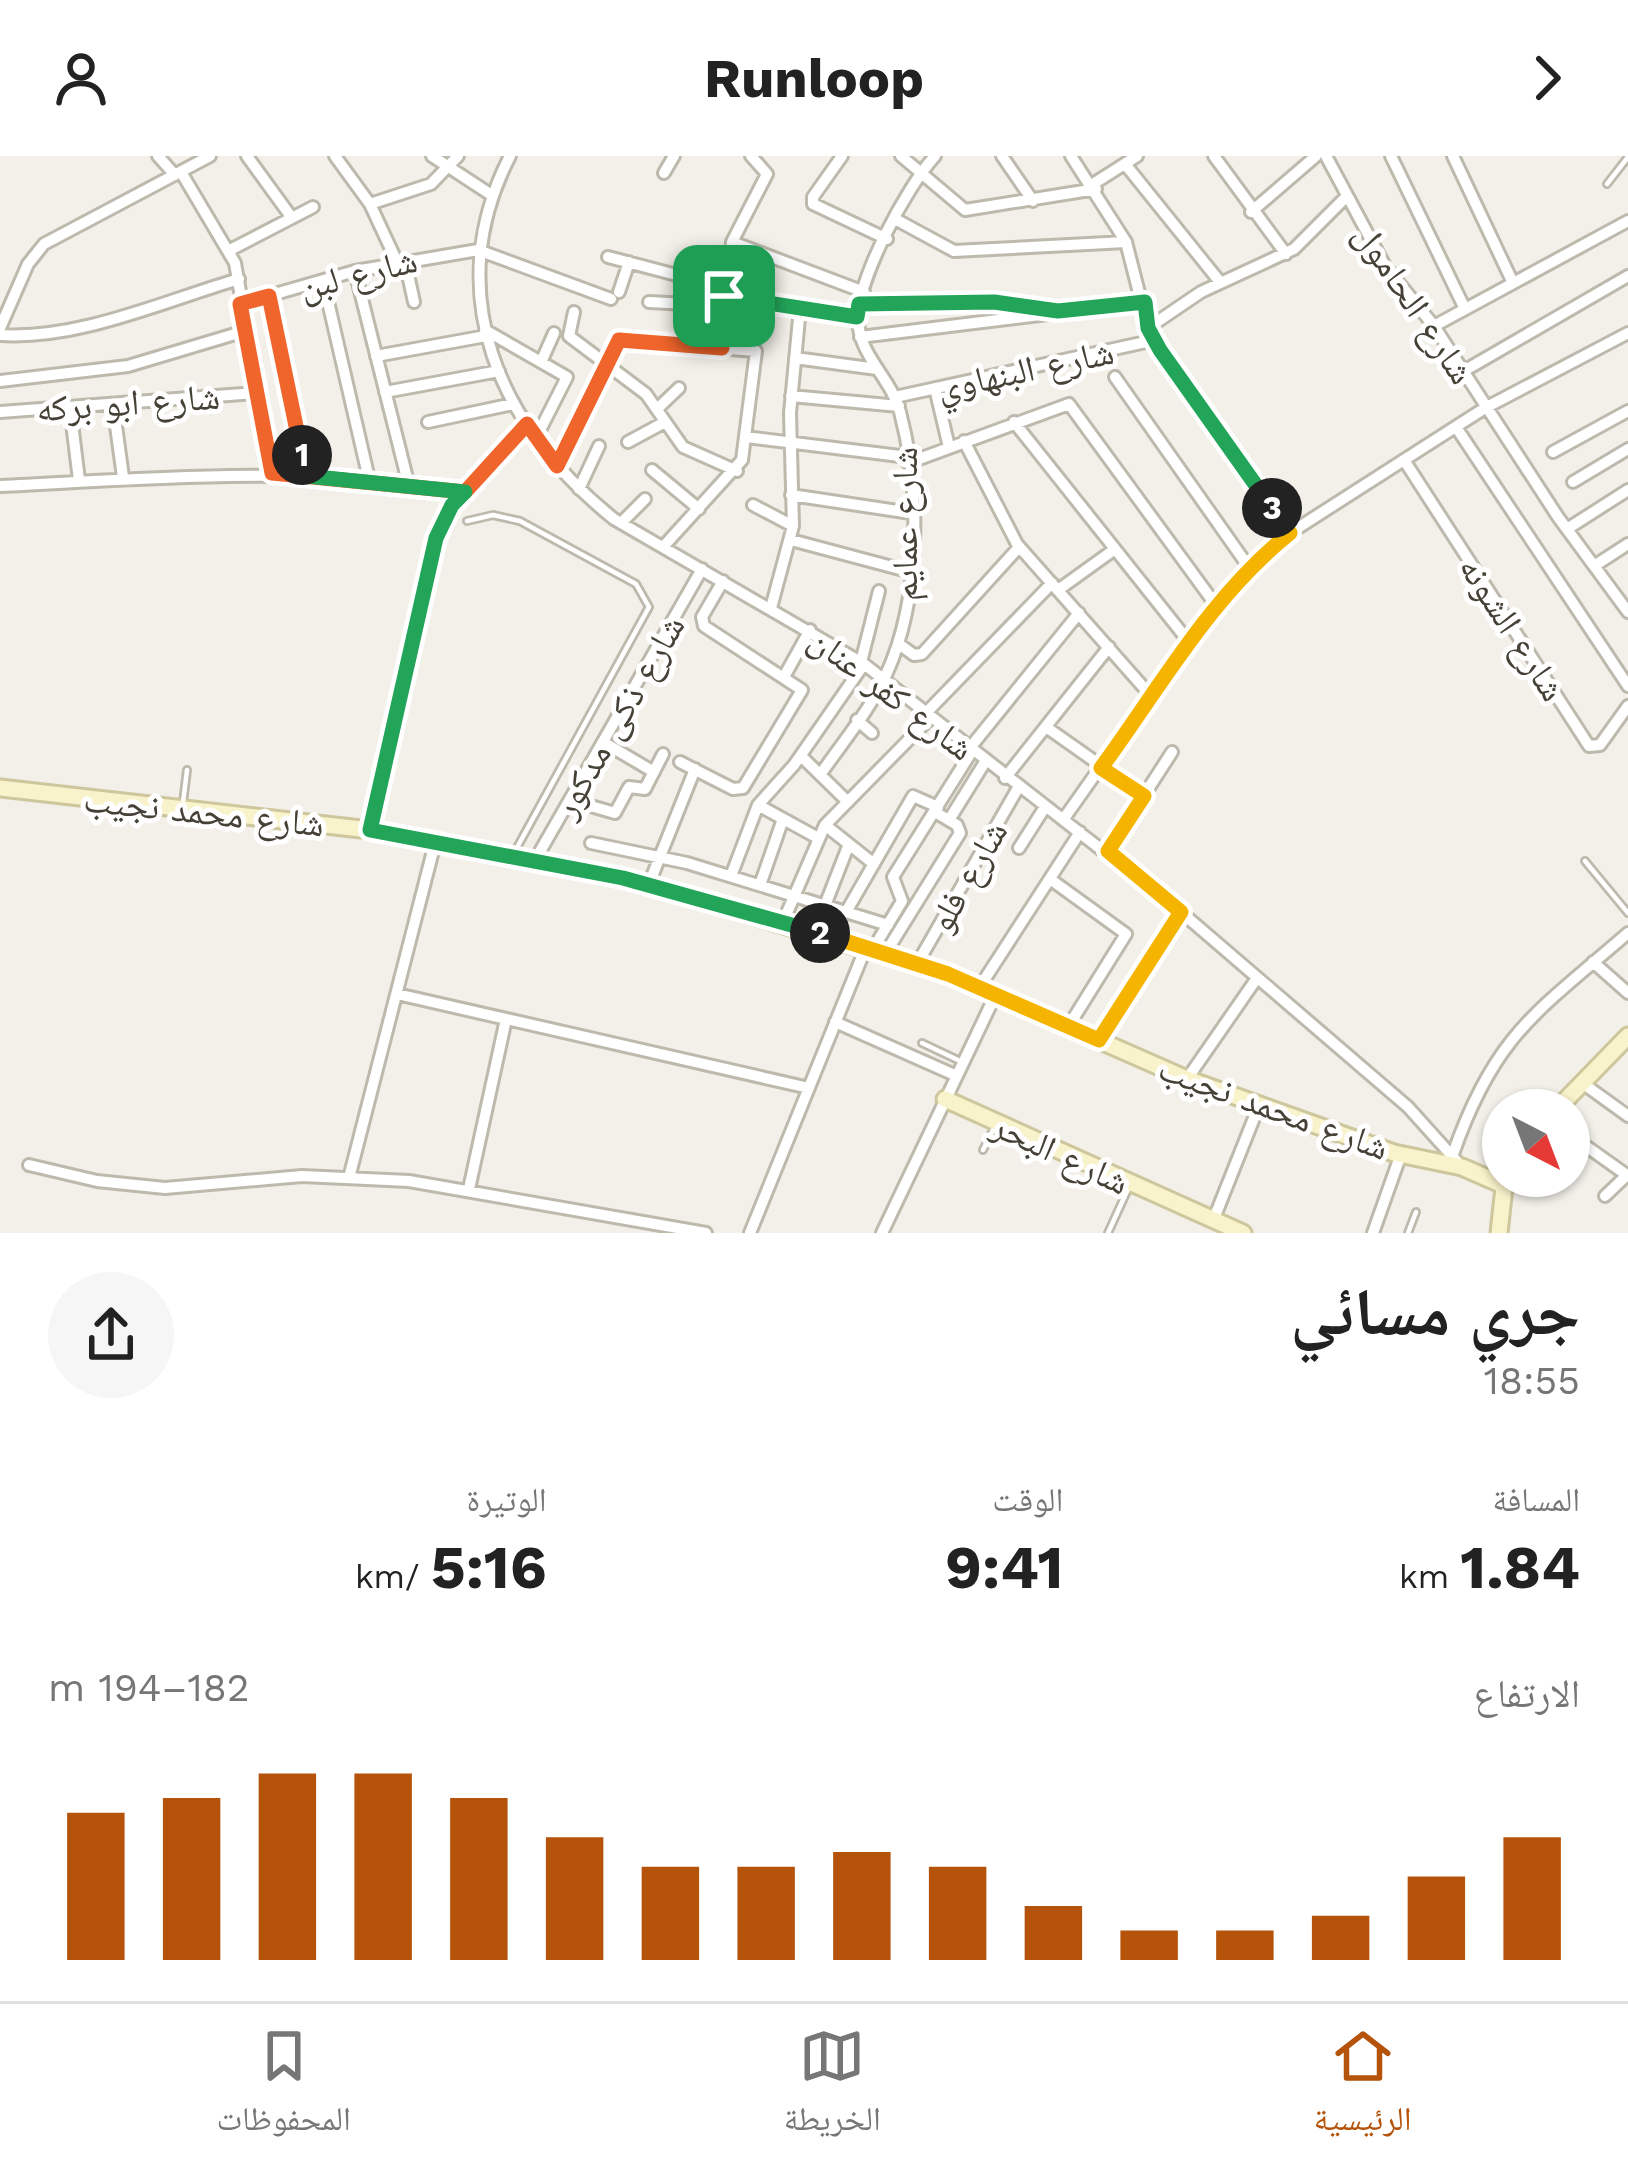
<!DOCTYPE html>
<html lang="ar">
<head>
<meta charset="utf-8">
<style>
  :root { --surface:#fff; --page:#f6f6f6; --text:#222; --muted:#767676; --line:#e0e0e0; --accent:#b45309 }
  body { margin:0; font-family:"Work Sans","Noto Naskh Arabic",sans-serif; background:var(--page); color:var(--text); direction:rtl; height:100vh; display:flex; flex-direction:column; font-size:45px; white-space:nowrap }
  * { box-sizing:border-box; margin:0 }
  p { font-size:39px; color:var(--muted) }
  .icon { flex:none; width:66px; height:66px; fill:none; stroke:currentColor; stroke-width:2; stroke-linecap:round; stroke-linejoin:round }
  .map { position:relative; height:1077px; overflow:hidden; direction:ltr }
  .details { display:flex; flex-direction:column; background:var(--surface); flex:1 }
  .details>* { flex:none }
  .needle { width:78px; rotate:138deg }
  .controls { position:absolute; left:1482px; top:933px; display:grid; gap:24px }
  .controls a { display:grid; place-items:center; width:108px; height:108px; border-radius:50%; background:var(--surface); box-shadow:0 3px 9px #0004; font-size:60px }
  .pin { position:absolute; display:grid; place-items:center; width:102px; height:102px; color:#fff; margin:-51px; border-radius:24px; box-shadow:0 6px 18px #0006 }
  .km { position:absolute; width:60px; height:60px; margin:-30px; border-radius:50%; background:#222; color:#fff; font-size:33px; line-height:60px; text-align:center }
  .round { display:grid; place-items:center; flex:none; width:126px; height:126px; border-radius:63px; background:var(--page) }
  .overview { display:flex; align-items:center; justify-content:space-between; height:204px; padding:0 48px }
  h1 { font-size:66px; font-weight:700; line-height:90px }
  .stats { display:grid; grid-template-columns:repeat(3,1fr); gap:18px; height:204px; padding:12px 48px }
  .stats div { display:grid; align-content:center }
  .stats b { font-size:60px; font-weight:700 }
  .stats small { font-size:33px; font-weight:400 }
  .stats p { font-size:33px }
  .chart { height:336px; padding:24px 48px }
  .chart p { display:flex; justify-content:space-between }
  .chart svg { width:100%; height:216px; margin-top:12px; stroke:var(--accent); stroke-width:6 }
  header { display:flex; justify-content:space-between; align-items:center; height:156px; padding:0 48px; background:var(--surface); font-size:54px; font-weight:700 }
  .tab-bar { display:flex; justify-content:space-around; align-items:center; height:168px; border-top:3px solid var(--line); background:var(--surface); font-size:33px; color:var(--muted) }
  .tab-bar a { display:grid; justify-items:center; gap:6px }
  .tab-bar .selected { color:var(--accent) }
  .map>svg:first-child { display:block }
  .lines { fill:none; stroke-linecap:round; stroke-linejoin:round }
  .lane-casing { stroke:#bdb9ac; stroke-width:10 }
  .street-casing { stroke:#bdb9ac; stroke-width:16 }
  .secondary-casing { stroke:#cec69c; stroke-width:21 }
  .lane { stroke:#fff; stroke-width:4.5 }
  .street { stroke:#fff; stroke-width:10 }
  .secondary { stroke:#f9f3cb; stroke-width:15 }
  .split-1-casing { stroke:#fff; stroke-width:24 }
  .split-2-casing { stroke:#fff; stroke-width:24 }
  .split-3-casing { stroke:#fff; stroke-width:24 }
  .split-4-casing { stroke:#fff; stroke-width:24 }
  .split-1 { stroke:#f0652b; stroke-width:15 }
  .split-2 { stroke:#22a559; stroke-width:15 }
  .split-3 { stroke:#f5b400; stroke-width:15 }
  .split-4 { stroke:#22a559; stroke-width:15 }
  .labels { text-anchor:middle; stroke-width:10; stroke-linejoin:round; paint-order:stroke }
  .street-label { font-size:36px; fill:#454137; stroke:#fff }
</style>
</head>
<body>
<header><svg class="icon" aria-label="forward" viewBox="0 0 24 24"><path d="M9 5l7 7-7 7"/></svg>Runloop<svg class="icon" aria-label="person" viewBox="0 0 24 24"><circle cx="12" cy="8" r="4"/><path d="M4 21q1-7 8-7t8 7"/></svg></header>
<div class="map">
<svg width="1628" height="1077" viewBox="0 0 1628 1077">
  <rect width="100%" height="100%" fill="#f2f0e8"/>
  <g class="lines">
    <g class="lane-casing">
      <path id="lane" d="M1607,28l21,-27
        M467,365l26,-6 27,6 116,63 13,23 -135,246
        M183,647l4,-33
        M1585,705l43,52
        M922,887l38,18
        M983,994l11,-22
        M1108,1077l20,-44
        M1408,1077l8,-21"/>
    </g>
    <g class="street-casing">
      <path id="street" d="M158,0l17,19
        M247,0l45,62
        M335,0l35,48 27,58
        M432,0l61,40
        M510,0c-71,138 -10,272 104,363l250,145 317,248 227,195 54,60
        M842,0l-29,41v7l74,35
        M901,0l64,54 131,-21
        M1002,0l31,45
        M1071,0l55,86 22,86 12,22 130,183
        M1214,0l72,98
        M1326,0l59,110 49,60 124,191 70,95
        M1391,0l74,153
        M1453,0l60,127
        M1125,8l95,118
        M181,16l54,91 37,210
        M664,17l10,-17
        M1093,28l44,-28
        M370,48l61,-20 27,-28
        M1251,56l65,-56
        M895,63l59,32 172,-9
        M732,86l132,50
        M230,94l83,-43
        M608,101l118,31
        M405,105l9,41
        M355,115l53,211
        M323,124l46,199
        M619,136l10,-30
        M269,140l37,179
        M649,146l39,2 37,-8 132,21
        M240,148l115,-33 123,-21 133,49
        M859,148l135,-2 61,8
        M574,156l-5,24 77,58 37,53 54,24
        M1434,170l194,-105
        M0,172l28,-64 16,-20 166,-88
        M1148,172l53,-36 93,-43 52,-52
        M485,174l82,47 -31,61
        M0,179c79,5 164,-34 239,-56
        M860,181l285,-35
        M722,192l10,-106 35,-68 -16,-18
        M376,200l110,-20
        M795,202l82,11
        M542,204l12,-27
        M1462,216l166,-96
        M1115,221l133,189
        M0,225l128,-15 117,-35
        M935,232l14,59
        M385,236l114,-21
        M791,240l108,10
        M895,241l260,-57
        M113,248l10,73
        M70,251l9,73
        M657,253l22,-21
        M0,256l257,-19
        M428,266l85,-18
        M1014,266l175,220
        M1456,271l172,259
        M746,281l162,20
        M964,285l53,103 135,153
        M628,286l37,-20
        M1553,296l75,-41
        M1404,304l185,286 11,-1 28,-39
        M908,307l161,-59 146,200
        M557,310l62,-126 137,11 -14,109 -79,87
        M652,314l47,39
        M1573,326l55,-33
        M0,330c163,-8 301,-21 465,6
        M579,333l20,-43
        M791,339l120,18
        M753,349l40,21
        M621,367l24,-24
        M1567,373l61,-39
        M791,384l120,32
        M1594,410l34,-22
        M1058,434l57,-41
        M771,452l22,-82 -3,-113 10,-105
        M899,488l15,11 8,-1 97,-107
        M861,506l18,-71
        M785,519l25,-45
        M925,558l127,-131
        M857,564l15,13
        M1046,571l98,69
        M603,586l51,30
        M969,593l110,-136
        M801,600l47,46
        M680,606l53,27 10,-1 59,-98 -98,-64 -2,-9 21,-36
        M820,619c22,-32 50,-65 66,-100 35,-76 35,-184 14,-263 -9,-34 -40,-55 -42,-91 -2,-40 49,-135 77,-165
        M1005,622l104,-131
        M570,644l45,13 14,-26 16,2 18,-35
        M758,649l60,33
        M949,664l36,-58
        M1063,664l152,-216 33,-38 42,-33 195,-125 143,-75
        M825,669l49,39
        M370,674l72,-309 85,-97
        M591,687l96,20 201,62
        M1019,692l26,-41
        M1108,695l64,-99
        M534,706l168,-293
        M731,720l27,-71 36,-40 70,-101
        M1050,723l76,55 -58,93
        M649,728l46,-115
        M760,729l23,-66
        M846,756l67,-116 25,11
        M783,766l42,-97 105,-107
        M815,775l34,-87
        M873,793l29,-48 -9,-24 79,-126
        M885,798l75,-121 -3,-8 -22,-13
        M1593,806l35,31
        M917,808l101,-176
        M979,832l101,-156
        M397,838l412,94
        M835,866l122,54
        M1099,884l82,-128
        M1187,923l70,-101
        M1581,926l47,34
        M1569,978l59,42
        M1453,998c42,-120 84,-142 175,-221
        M1569,1004l14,-17
        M29,1009l68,16 68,7 137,-12 107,5 297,52
        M349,1022l86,-335
        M1505,1022l39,8 11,-10
        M469,1033l37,-170
        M1605,1040l22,-21
        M1213,1065l47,-118
        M750,1077l116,-286
        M882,1077l113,-237
        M1373,1077l28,-79"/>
    </g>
    <g class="secondary-casing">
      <path id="secondary" d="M0,632l370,42 253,47 325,97 239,105 207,74 68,14 39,17
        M945,943l298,134
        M1556,954l72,-74
        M1499,1077l6,-55"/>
    </g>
    <use href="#lane" class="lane"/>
    <use href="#street" class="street"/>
    <use href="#secondary" class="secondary"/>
  </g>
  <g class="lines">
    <g class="split-1-casing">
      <path id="split-1" d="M302,299l-33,-159 -29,8 32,169 193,19 62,-68 30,42 62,-126 103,8 2,-52"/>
    </g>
    <g class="split-2-casing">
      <path id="split-2" d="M302,299l4,21 159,16 -13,13 -16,33 -66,292 253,48 197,55"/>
    </g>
    <g class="split-3-casing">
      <path id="split-3" d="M820,777l128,41 151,66 82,-128 -73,-61 36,-55 -43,-28c60,-82 109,-171 189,-235l-18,-25"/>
    </g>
    <g class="split-4-casing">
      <path id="split-4" d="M724,140l133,21 2,-13 135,-2 64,9 87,-9 3,26 12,22 112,158"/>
    </g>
    <use href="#split-1" class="split-1"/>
    <use href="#split-2" class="split-2"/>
    <use href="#split-3" class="split-3"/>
    <use href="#split-4" class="split-4"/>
  </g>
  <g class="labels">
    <g class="street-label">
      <text transform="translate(358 117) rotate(-14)" y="13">شارع لبن</text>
      <text transform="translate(1415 147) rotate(56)" y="13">شارع الحامول</text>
      <text transform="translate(1025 213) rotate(-12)" y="13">شارع البنهاوي</text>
      <text transform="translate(128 246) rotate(-4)" y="13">شارع ابو بركه</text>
      <text transform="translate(904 368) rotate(-90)" y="13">شارع عمايم</text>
      <text transform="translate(1513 472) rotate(57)" y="13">شارع الشونه</text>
      <text transform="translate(892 537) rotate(37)" y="13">شارع كفر عنان</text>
      <text transform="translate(618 560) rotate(-60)" y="13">شارع ذكى مدكور</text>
      <text transform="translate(204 655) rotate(6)" y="13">شارع محمد نجيب</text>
      <text transform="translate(967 720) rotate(-60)" y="13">شارع فلو</text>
      <text transform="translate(1274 951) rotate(20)" y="13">شارع محمد نجيب</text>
      <text transform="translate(1061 997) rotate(25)" y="13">شارع البحر</text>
    </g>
  </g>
</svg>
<div class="controls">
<a><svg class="needle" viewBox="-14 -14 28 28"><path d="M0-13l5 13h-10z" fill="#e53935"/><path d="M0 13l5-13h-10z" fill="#767676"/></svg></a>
</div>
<div class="pin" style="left:724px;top:140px;background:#1e9e55"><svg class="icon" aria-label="arrive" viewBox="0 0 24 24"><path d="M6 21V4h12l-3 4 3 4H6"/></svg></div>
<b class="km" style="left:302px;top:299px">1</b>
<b class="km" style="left:820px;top:777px">2</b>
<b class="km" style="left:1272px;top:352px">3</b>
</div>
<section class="details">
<div class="overview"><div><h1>جري مسائي</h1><p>18:55</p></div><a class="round"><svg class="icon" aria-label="share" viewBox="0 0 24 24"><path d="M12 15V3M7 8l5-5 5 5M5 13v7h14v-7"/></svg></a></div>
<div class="stats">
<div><p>المسافة</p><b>1.84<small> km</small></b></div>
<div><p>الوقت</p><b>9:41</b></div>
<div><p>الوتيرة</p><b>5:16<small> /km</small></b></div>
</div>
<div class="chart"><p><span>الارتفاع</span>182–194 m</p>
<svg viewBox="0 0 160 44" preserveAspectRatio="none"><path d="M5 44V14M15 44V11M25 44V6M35 44V6M45 44V11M55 44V19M65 44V25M75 44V25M85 44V22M95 44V25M105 44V33M115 44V38M125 44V38M135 44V35M145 44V27M155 44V19"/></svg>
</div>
</section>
<nav class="tab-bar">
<a class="selected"><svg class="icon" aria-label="home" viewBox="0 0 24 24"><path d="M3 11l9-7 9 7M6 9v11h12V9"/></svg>الرئيسية</a>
<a><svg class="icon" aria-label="map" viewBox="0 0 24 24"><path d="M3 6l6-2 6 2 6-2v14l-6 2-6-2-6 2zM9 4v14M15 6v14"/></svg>الخريطة</a>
<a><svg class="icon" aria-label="saved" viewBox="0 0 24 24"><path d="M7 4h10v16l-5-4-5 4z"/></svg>المحفوظات</a>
</nav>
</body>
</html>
